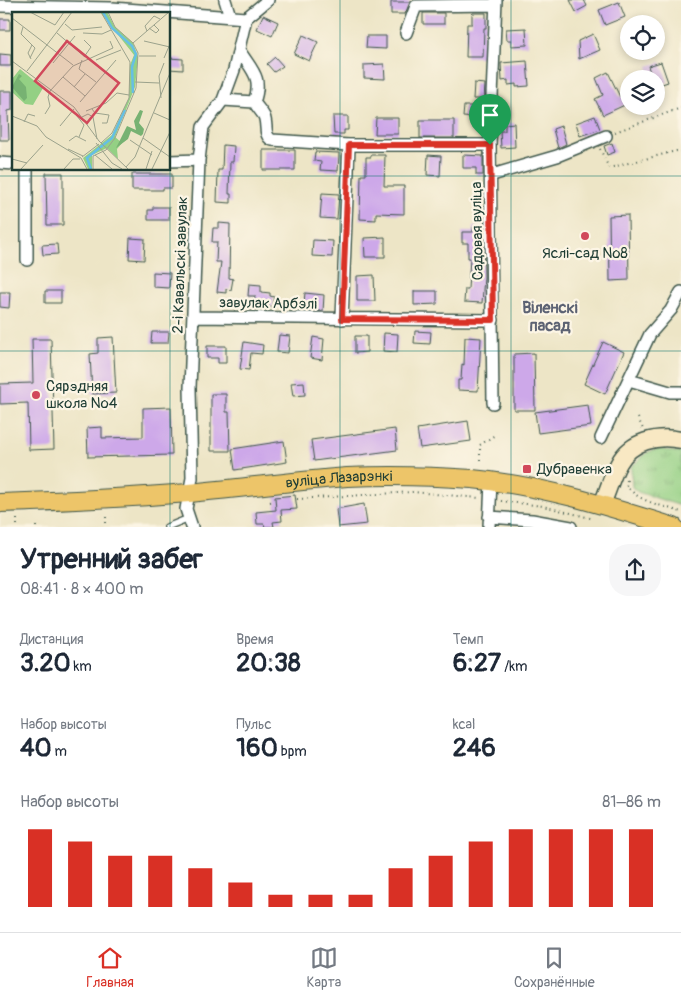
<!DOCTYPE html>
<html lang="ru">
<head>
<meta charset="utf-8">
<style>
  :root { --surface:#fff; --page:#f6f6f7; --text:#1f2937; --muted:#747a83; --line:#e0e1e3; --accent:#d93025 }
  body { margin:0; font-family:Pangolin,sans-serif; background:var(--page); color:var(--text); height:100vh; display:flex; flex-direction:column; font-size:19px; white-space:nowrap }
  * { box-sizing:border-box; margin:0 }
  p { font-size:16px; color:var(--muted) }
  .icon { flex:none; width:28px; height:28px; fill:none; stroke:currentColor; stroke-width:2; stroke-linecap:round; stroke-linejoin:round }
  .map { position:relative; height:527px; overflow:hidden }
  .drawer { display:flex; flex-direction:column; background:var(--surface); flex:1 }
  .drawer>* { flex:none }
  .controls { position:absolute; left:620px; top:15px; display:grid; gap:10px }
  .controls a { display:grid; place-items:center; width:45px; height:45px; border-radius:50%; background:var(--surface); box-shadow:0 2px 8px #0003; font-size:25px }
  .pin { position:absolute; display:grid; place-items:center; width:42px; height:42px; color:#fff; margin:-51px -21px; border-radius:50% 50% 50% 0; rotate:-45deg; box-shadow:0 0 5px #0007 }
  .pin .icon { rotate:45deg }
  .round { display:grid; place-items:center; flex:none; width:52px; height:52px; border-radius:20px; background:var(--page) }
  .headline { display:flex; align-items:center; justify-content:space-between; height:85px; padding:0 20px }
  h1 { font-size:28px; font-weight:700; line-height:38px }
  .figures { display:grid; grid-template-columns:repeat(3,1fr); gap:8px; height:85px; padding:5px 20px }
  .figures div { display:grid; align-content:center }
  .figures b { font-size:25px; font-weight:700 }
  .figures small { font-size:14px; font-weight:400 }
  .figures p { font-size:14px }
  .chart { height:140px; padding:10px 20px }
  .chart p { display:flex; justify-content:space-between }
  .chart svg { width:100%; height:90px; margin-top:5px; stroke:var(--accent); stroke-width:6 }
  .tabs { display:flex; justify-content:space-around; align-items:center; height:70px; border-top:1px solid var(--line); background:var(--surface); font-size:14px; color:var(--muted) }
  .tabs a { display:grid; justify-items:center; gap:2px }
  .tabs .active { color:var(--accent) }
  .map>svg:first-child { display:block }
  .grass { fill:url(#grass-tufts); stroke:#5a865c }
  .building { fill:#cda8e9 }
  .lines { fill:none; stroke-linecap:round; stroke-linejoin:round }
  .lane-casing { stroke:#3e564a; stroke-width:8 }
  .street-casing { stroke:#3e564a; stroke-width:14 }
  .secondary-casing { stroke:#3e564a; stroke-width:19 }
  .primary-casing { stroke:#3e564a; stroke-width:20 }
  .path { stroke:#3e564a; stroke-width:2; stroke-dasharray:1 4; stroke-linecap:butt }
  .lane { stroke:#fff; stroke-width:5.5 }
  .street { stroke:#fff; stroke-width:11 }
  .secondary { stroke:#f8e8c3; stroke-width:16 }
  .primary { stroke:#edc569; stroke-width:18 }
  .route-casing { stroke:#fff; stroke-width:10 }
  .route { stroke:#d93025; stroke-width:6 }
  .grid { fill:none; stroke:#0f766e; stroke-width:1; stroke-opacity:0.55 }
  .poi-dot { fill:#d1495b; stroke:#fcf5e5; stroke-width:2 }
  .labels { text-anchor:middle; stroke-width:4.5; stroke-linejoin:round; paint-order:stroke }
  .street-label { font-size:15px; fill:#1f3d34; stroke:#fcf5e5 }
  .poi-label { font-size:15px; fill:#1f3d34; stroke:#fcf5e5; text-anchor:start }
  .neighbourhood-label { font-size:16px; font-weight:bold; fill:#5c6273; stroke:#fcf5e5 }
  .inset-river { fill:none; stroke:#66bfe4; stroke-width:2.5 }
  .inset-road { fill:none; stroke:#9ba28c; stroke-width:1 }
  .view { fill:#d1495b; fill-opacity:0.15; stroke:#d1495b; stroke-width:2.5 }
  .inset-edge { fill:none; stroke:#1f3d34; stroke-width:2.5 }
</style>
</head>
<body>
<div class="map">
<svg width="681" height="527" viewBox="0 0 681 527">
  <defs>
    <pattern id="grass-tufts" width="24" height="20" patternUnits="userSpaceOnUse" patternTransform="scale(1.25)"><rect width="24" height="20" fill="#94d084"/><path d="M3 7l-1-3M5 7V3M7 7l1-3M15 17l-1-3M17 17v-4M19 17l1-3" fill="none" stroke="#78aa6d"/></pattern>
  </defs>
  <rect width="100%" height="100%" fill="#fcf5e5"/>
  <filter id="ink" filterUnits="userSpaceOnUse"><feTurbulence type="fractalNoise" baseFrequency=".02" numOctaves="2"/><feDisplacementMap in="SourceGraphic" scale="10" xChannelSelector="R" yChannelSelector="G"/><feConvolveMatrix kernelMatrix="1 2 1 2 8 2 1 2 1" color-interpolation-filters="sRGB"/></filter>
  <filter id="wash" filterUnits="userSpaceOnUse"><feTurbulence type="fractalNoise" baseFrequency=".0096" numOctaves="4" result="noise"/><feDisplacementMap in="SourceGraphic" scale="20" xChannelSelector="R" yChannelSelector="G"/><feGaussianBlur stdDeviation="1.12" result="paint"/><feColorMatrix in="noise" values="0 0 0 0 0 0 0 0 0 0 0 0 0 0 0 0 0 1.4 0 .05"/><feComposite in="paint" operator="in"/></filter>
  <g filter="url(#wash)">
    <rect width="100%" height="100%" fill="#ede5c6"/>
    <path class="grass" d="M659,449l22,4v53l-43,-14 -6,-5 -1,-20 17,-15z"/>
    <g id="blocks">
      <path class="building" d="M570,0h14l3,6 -11,6z
        M391,2h19l-5,12h-14z
        M619,2l6,15 -20,8 -6,-15z
        M423,13h21v11h-21z
        M473,13h13v15h-2l-1,29h-17l1,-33h5v-10z
        M263,15l15,7 -6,14 -15,-7z
        M0,19h10v11h-10z
        M526,28l1,17 -16,1v-6h-4l-1,-11z
        M593,34l7,16 -21,9 -1,-18z
        M303,35l15,7 -9,19 -15,-7z
        M367,36h19v13l-20,-1z
        M0,54l11,1v11h-11z
        M275,57l8,9 -9,6 -7,-8z
        M169,58l14,1v11l-14,-1z
        M527,61l2,25 -13,1v-3l-8,1v-5l-6,1 -1,-18z
        M661,62l7,20 -12,4v-7h-4l-4,-13z
        M384,64l1,15 -21,-1v-13z
        M608,72l12,25 9,-4v10l-26,12 -8,-16 8,-4 -7,-17z
        M474,83l11,1 -1,15h-11z
        M0,91h12v19l-4,1 1,29h-9z
        M464,106h12l-1,12 -12,-1z
        M333,116h15v14h-4v4h-10z
        M595,116l5,13 -20,7 -4,-13z
        M376,118h22v16h-23z
        M420,120h34v18h-34z
        M514,123l1,24 -14,1 -1,-17h5v-7z
        M561,126l5,18 -8,4 -5,-19z
        M612,143l3,9 -8,3 -3,-9z
        M223,145l11,1 -1,16h-3l-1,32h2v9l-14,-1 1,-32h4z
        M263,150h32v20h-32z
        M315,152l24,1 -1,18 -18,-1 1,-8 -7,-1z
        M371,155h14l-1,31h20v28l-28,-1v7l-16,-1 1,-44h5v-18h5z
        M428,155l13,1 -1,20 -13,-1z
        M463,155l20,1v19h-7v-7h-13z
        M46,173h17v52h-16z
        M132,174h40v14h-9v2h-31z
        M322,193l17,1 -2,25 -17,-1z
        M153,207h16v13h-21v-10h5z
        M628,215l1,65 -19,1 -1,-65z
        M219,223l11,1 -1,54 4,1 -2,11 -5,-1v4l-9,-1 4,-30h-5l1,-20h-5l1,-14h6z
        M473,227h10l1,50 -2,26 -18,-1 1,-13h3l2,-31h-2v-15h-6v-11h11z
        M385,237v20h-20l-1,-19z
        M130,238l15,1 -1,21 -15,-1z
        M313,240l20,1 -1,16 -20,-1z
        M57,244l1,10 -15,1 -1,-10z
        M153,272l17,1 -1,15 -16,-1z
        M374,275l1,26h-18v-25z
        M249,284l12,1v7l9,1v3l4,1 -2,10 -18,-1 1,-10h-7z
        M45,291h16v12h-16z
        M414,291h23v13l-23,1z
        M0,292h10l-1,16 -9,-1z
        M305,293l19,2 -1,16h-20z
        M415,331l16,1 -1,12 -16,-1z
        M152,332h17l-1,11h-17z
        M384,333l14,1 -1,18 -14,-1z
        M279,335l11,1 -2,17 -11,-1z
        M355,336h12v16l-12,1z
        M113,337l3,56 -24,1 -2,-40 8,-1v-15z
        M313,337l11,2 -2,21 -12,-2z
        M465,337l16,1 -3,53 -20,-1v-10h3l1,-16 2,1z
        M32,339h19l3,110 -25,1 -1,-47 -28,1v-20l33,-1z
        M244,342l19,3 -1,9 -11,-1 -2,17 -9,-1z
        M603,342l21,10 -19,42 -21,-10z
        M207,346h19v17h-8v-5h-11z
        M534,353l1,57h-21v-56z
        M304,382l1,13 -12,1 -2,-13z
        M211,394h15v18h3l1,39h-19z
        M588,405l3,21 -53,7 -3,-21z
        M171,407l1,48 -84,2 -1,-29 15,-1v11l41,-1v-29z
        M468,421l3,20 -51,7 -3,-19z
        M395,429l2,21 -83,11 -3,-21z
        M284,441l3,21 -52,8 -3,-21z
        M295,495l2,14 -16,1 1,11 -9,1 1,5h-9l-1,-3h-7l-1,-12 20,-2 -1,-13z
        M364,504l3,20 -29,3 -2,-18z"/>
    </g>
  </g>
  <g filter="url(#ink)">
    <use href="#blocks" fill-opacity="0" stroke="#3e564a" stroke-width="1"/>
    <g class="lines">
      <g class="lane-casing">
        <path id="lane" d="M167,527l22,-9"/>
      </g>
      <g class="street-casing">
        <path id="street" d="M225,0l5,16
          M0,6l112,2 134,10
          M406,33l10,-27 79,-1
          M239,50c13,21 24,27 15,52 3,5 7,9 10,14 4,9 -1,19 8,24l77,5h141
          M223,100l31,2
          M169,161l30,-1
          M0,163l14,1
          M27,169v91
          M492,175l65,-19 49,-20
          M193,317l300,3
          M342,319l7,-174
          M629,380l41,12h11
          M493,403l-3,-258 6,-145
          M601,438l49,-104 21,-24 10,-18
          M489,517l43,3 39,7
          M192,527l-6,-18 6,-31 -2,-90 9,-228 4,-33 20,-27 11,-30 12,-52 22,-18
          M489,527l2,-46"/>
      </g>
      <g class="secondary-casing">
        <path id="secondary" d="M602,504c6,-13 10,-29 17,-41 12,-22 38,-28 62,-23"/>
      </g>
      <g class="primary-casing">
        <g id="primary">
          <path id="s1" d="M0,503c63,-2 126,-5 189,-10 53,-5 105,-12 158,-16 41,-2 84,-1 125,2 69,6 135,27 202,48"/>
        </g>
      </g>
      <path class="path" d="M615,132l66,-24
        M600,149l9,19 67,-17 5,1
        M638,418l5,11
        M480,460v-15l15,-10
        M627,480l-1,5c12,17 35,20 55,27
        M297,499l116,-7 66,6
        M501,501l42,5 51,13
        M270,502l5,-1
        M106,517v10
        M17,519v8
        M36,527v-3"/>
      <use href="#lane" class="lane"/>
      <use href="#street" class="street"/>
      <use href="#secondary" class="secondary"/>
      <use href="#primary" class="primary"/>
    </g>
  </g>
  <g class="lines" filter="url(#ink)">
    <g class="route-casing">
      <path id="route" d="M349,145h141l3,175 -151,-1z"/>
    </g>
    <use href="#route" class="route"/>
  </g>
  <path class="grid" d="M170,0v527M340,0v527M511,0v527M0,176h681M0,351h681"/>
  <g class="poi-dot">
    <circle cx="585" cy="236" r="5"/>
    <circle cx="36" cy="395" r="5"/>
    <rect x="522" y="464" width="10" height="10" rx="2.5"/>
  </g>
  <g class="labels">
    <g class="street-label">
      <text transform="translate(477 231) rotate(-91)" y="5">Садовая вуліца</text>
      <text transform="translate(180 265) rotate(-88)" y="5">2-і Кавальскі завулак</text>
      <text transform="translate(268 303) rotate(1)" y="5">завулак Арбэлі</text>
      <text dy="5" stroke="none"><textPath href="#s1" startOffset="340">вуліца Лазарэнкі</textPath></text>
    </g>
    <g class="poi-label">
      <text x="585" y="258" text-anchor="middle">Яслі-сад №8</text>
      <text x="46" y="391">Сярэдняя<tspan x="46" dy="17">школа №4</tspan></text>
      <text x="537" y="474">Дубравенка</text>
    </g>
    <g class="neighbourhood-label">
      <text x="550" y="313">Віленскі<tspan x="550" dy="18">пасад</tspan></text>
    </g>
  </g>
  <g transform="translate(12 12)">
    <rect width="158" height="158" fill="#ede5c6"/>
    <path d="M88,0h7l8,15 18,16 5,14 -3,30 -20,50 7,6 -5,6 1,10 -11,-11 -15,7v14h-4l-5,-11 29,-23 17,-37 1,-33 4,-10zM8,57l23,19 -10,17 -8,-1 -13,-12v-13z" fill="#94d084"/>
    <path d="M7,62l3,2 -3,3 7,8 1,11 -3,3 -12,-14zM128,98l3,1 -4,12 5,6 -1,5 -2,2 -10,-5 -3,8 -12,9 11,-22 9,4 -2,-9z" fill="#77b272"/>
    <path class="inset-river" d="M91,0l9,16 20,18 4,8 -4,13 1,26M79,157l-4,-11 25,-20 13,-28"/>
    <path class="inset-road" d="M18,0l25,13 9,-13M0,6l61,47M53,12l7,6 30,-3M11,15l-2,7 14,14 -5,10M137,16l7,5 3,-3 -5,-5M135,19l-2,-5 9,-10 6,3M45,21l28,24M71,21l19,1 9,-4M72,28l7,7 -7,10M132,29l26,6M121,31l36,-31M127,44h17M152,46l6,-14M19,47l-3,-6 4,-8M70,48l-3,9 17,13M84,48l25,-10M0,49l62,46 25,34 29,28M41,51l22,-27M15,59l45,-59M51,65l22,19M123,70l24,1M62,75l11,-13M149,86l-2,-22 5,-13M68,90l36,-42M80,97l3,4 14,2 -2,8h-5M61,99l11,14 -5,12M74,99l20,-8 11,-10 12,2M142,101l16,7M33,102l5,-8 -2,-9 2,-6 23,-25 40,-18 -3,-7M0,104l25,10 9,11 35,21 6,11M70,105l6,-3 5,3 4,22M12,110l4,-8 7,2M48,114l14,-17M131,126l27,19M118,128l22,15M57,129l7,-5 10,5M84,131l16,20 10,6M89,131l11,-10 17,-35 1,-36 -28,-48M56,137l15,7M83,143l17,14M70,145l17,-13M0,147l15,4M114,155l9,-10 35,-84M9,157l22,-24M52,157l9,-10h7M81,157v-13l13,-6 9,-12 21,-50 2,-35 -5,-10 -18,-16 -7,-15M134,157l6,-18M140,157l18,-37"/>
    <path class="view" d="M55,29l52,42 -32,40 -52,-42z"/>
    <rect width="158" height="158" class="inset-edge"/>
  </g>
</svg>
<div class="controls">
<a><svg class="icon" aria-label="locate" viewBox="0 0 24 24"><circle cx="12" cy="12" r="6"/><path d="M12 2v4M12 18v4M2 12h4M18 12h4"/></svg></a>
<a><svg class="icon" aria-label="layers" viewBox="0 0 24 24"><path d="M12 4l9 5-9 5-9-5zM3 14l9 5 9-5"/></svg></a>
</div>
<div class="pin" style="left:490px;top:145px;background:#1e9e55"><svg class="icon" aria-label="arrive" viewBox="0 0 24 24"><path d="M6 21V4h12l-3 4 3 4H6"/></svg></div>
</div>
<section class="drawer">
<div class="headline"><div><h1>Утренний забег</h1><p>08:41 · 8 × 400 m</p></div><a class="round"><svg class="icon" aria-label="share" viewBox="0 0 24 24"><path d="M12 15V3M7 8l5-5 5 5M5 13v7h14v-7"/></svg></a></div>
<div class="figures">
<div><p>Дистанция</p><b>3.20<small> km</small></b></div>
<div><p>Время</p><b>20:38</b></div>
<div><p>Темп</p><b>6:27<small> /km</small></b></div>
</div>
<div class="figures">
<div><p>Набор высоты</p><b>40<small> m</small></b></div>
<div><p>Пульс</p><b>160<small> bpm</small></b></div>
<div><p>kcal</p><b>246</b></div>
</div>
<div class="chart"><p><span>Набор высоты</span>81–86 m</p>
<svg viewBox="0 0 160 44" preserveAspectRatio="none"><path d="M5 44V6M15 44V12M25 44V19M35 44V19M45 44V25M55 44V32M65 44V38M75 44V38M85 44V38M95 44V25M105 44V19M115 44V12M125 44V6M135 44V6M145 44V6M155 44V6"/></svg>
</div>
</section>
<nav class="tabs">
<a class="active"><svg class="icon" aria-label="home" viewBox="0 0 24 24"><path d="M3 11l9-7 9 7M6 9v11h12V9"/></svg>Главная</a>
<a><svg class="icon" aria-label="map" viewBox="0 0 24 24"><path d="M3 6l6-2 6 2 6-2v14l-6 2-6-2-6 2zM9 4v14M15 6v14"/></svg>Карта</a>
<a><svg class="icon" aria-label="saved" viewBox="0 0 24 24"><path d="M7 4h10v16l-5-4-5 4z"/></svg>Сохранённые</a>
</nav>
</body>
</html>
